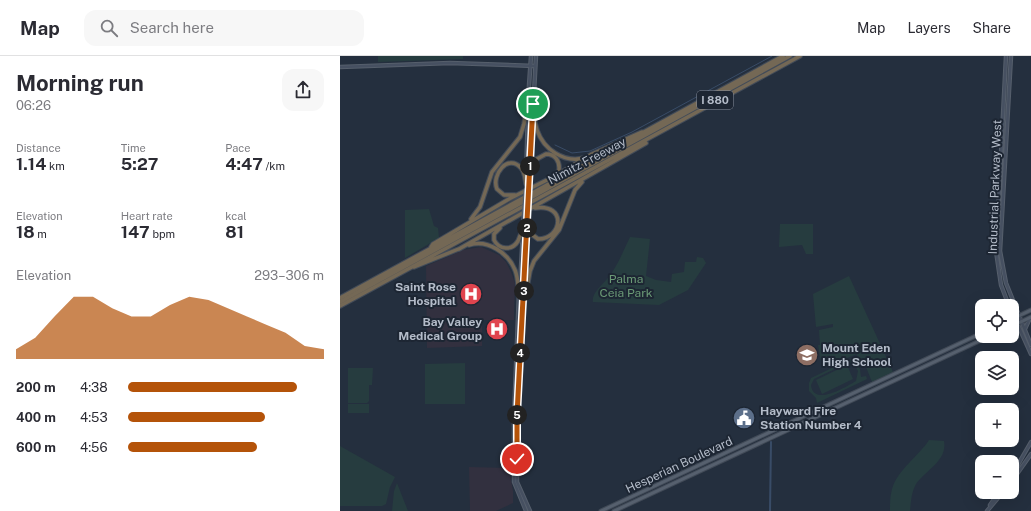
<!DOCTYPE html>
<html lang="en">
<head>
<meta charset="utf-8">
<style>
  :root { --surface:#fff; --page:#f7f7f7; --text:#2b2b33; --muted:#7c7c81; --line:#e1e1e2; --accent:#b45309 }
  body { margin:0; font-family:"Public Sans",sans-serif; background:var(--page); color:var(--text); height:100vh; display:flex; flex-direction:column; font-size:15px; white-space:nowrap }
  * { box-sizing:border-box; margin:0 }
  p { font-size:13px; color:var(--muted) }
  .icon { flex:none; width:22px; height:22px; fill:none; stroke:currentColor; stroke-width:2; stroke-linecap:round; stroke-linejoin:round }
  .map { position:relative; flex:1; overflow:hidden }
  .panel { display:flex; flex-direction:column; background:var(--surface); width:340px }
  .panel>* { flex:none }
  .controls { position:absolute; left:635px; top:243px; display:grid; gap:8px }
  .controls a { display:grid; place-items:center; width:44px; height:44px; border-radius:8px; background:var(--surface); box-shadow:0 4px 16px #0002; font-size:20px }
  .pin { position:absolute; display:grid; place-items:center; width:34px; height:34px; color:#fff; margin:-17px; border:2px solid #fff; border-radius:50%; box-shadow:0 1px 4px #0007 }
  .km { position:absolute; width:20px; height:20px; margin:-10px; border-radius:50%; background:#222; color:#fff; font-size:11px; line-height:20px; text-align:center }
  .round { display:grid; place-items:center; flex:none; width:42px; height:42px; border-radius:12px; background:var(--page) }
  .summary { display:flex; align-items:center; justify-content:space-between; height:68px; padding:0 16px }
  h1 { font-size:22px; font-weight:700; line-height:30px }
  .stats { display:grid; grid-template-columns:repeat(3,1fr); gap:6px; height:68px; padding:4px 16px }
  .stats div { display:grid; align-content:center }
  .stats b { font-size:17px; font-weight:700 }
  .stats small { font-size:11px; font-weight:400 }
  .stats p { font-size:11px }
  .chart { height:112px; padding:8px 16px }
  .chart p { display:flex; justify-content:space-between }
  .chart svg { width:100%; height:72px; margin-top:4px; fill:var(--accent); opacity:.7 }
  ul { padding:0 16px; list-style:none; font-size:13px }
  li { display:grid; grid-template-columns:64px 48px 1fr; align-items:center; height:30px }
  li i { height:10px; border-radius:5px; background:var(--accent) }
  header { display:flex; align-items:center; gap:24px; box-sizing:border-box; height:56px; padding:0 20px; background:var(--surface); border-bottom:1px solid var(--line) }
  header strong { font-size:19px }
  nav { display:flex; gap:22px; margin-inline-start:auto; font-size:14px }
  .search { width:280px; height:36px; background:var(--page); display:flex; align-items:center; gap:10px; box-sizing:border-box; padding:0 14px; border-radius:12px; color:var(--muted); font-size:15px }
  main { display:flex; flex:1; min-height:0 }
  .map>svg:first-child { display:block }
  .medical { fill:#32303f }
  .green { fill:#263c3f; fill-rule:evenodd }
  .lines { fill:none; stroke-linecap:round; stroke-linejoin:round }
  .stream { stroke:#394c67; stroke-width:1 }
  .canal { stroke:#394c67; stroke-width:2 }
  .secondary-casing { stroke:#565f6c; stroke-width:4.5 }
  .primary-casing { stroke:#414a57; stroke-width:5 }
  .highway-casing { stroke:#434c59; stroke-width:5.5 }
  .secondary { stroke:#465061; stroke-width:2.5 }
  .primary { stroke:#56606e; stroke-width:3 }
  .highway { stroke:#746855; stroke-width:3.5 }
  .secondary-bridge-casing { stroke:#565f6c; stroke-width:4.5; stroke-linecap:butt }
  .secondary-bridge { stroke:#465061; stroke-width:2.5 }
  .route-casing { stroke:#fff; stroke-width:8 }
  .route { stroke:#b45309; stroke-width:5 }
  .labels { text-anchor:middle; stroke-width:4; stroke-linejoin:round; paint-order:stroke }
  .shield { fill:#1d2633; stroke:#878f9c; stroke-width:1 }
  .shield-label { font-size:11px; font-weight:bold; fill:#b4bcc9 }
  .street-label { font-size:12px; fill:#b4bcc9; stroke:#1d2633 }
  .park-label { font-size:12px; fill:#6b9a76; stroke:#1d2633 }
  .poi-label { font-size:12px; font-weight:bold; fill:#b4bcc9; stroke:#1d2633; text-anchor:end }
</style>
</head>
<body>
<header>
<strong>Map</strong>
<div class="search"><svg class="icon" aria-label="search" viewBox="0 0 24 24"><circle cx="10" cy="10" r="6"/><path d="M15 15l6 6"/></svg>Search here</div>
<nav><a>Map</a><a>Layers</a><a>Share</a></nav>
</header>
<main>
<section class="panel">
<div class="summary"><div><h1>Morning run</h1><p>06:26</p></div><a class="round"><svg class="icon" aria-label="share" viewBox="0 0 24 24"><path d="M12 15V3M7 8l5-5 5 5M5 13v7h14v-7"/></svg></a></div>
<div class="stats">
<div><p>Distance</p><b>1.14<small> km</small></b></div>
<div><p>Time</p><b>5:27</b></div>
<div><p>Pace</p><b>4:47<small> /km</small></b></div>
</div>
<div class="stats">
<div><p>Elevation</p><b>18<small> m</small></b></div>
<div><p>Heart rate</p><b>147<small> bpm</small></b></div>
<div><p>kcal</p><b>81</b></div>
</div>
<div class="chart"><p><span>Elevation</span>293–306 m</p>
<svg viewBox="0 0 160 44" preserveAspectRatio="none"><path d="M0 44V38L10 31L20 18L30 6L40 6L50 13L60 18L70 18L80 11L90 6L100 8L110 13L120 18L130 23L140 28L150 36L160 38V44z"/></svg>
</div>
<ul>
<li><b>200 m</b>4:38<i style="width:86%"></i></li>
<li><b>400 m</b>4:53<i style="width:70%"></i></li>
<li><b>600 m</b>4:56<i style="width:66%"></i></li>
</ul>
</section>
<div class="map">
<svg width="691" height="455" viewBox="0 0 691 455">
  <rect width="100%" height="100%" fill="#242f3e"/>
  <path class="medical" d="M141,191l18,8 7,7 5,10 4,11 -1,37h-32v26l-55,2 -1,-82 37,-16z
    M129,411l40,1 4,23v12l-17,8h-26z"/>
  <path class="green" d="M38,0h85v3l-85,3z
    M89,153l5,17 4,2 1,10 -34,20v-48z
    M440,168h33v30h-7l-4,-9 -23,2z
    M290,181l20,2 -4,37 10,4 15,2 1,-8 12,-2 1,-10h11l1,-5 6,1 3,5 -18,27 -29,15 -66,-3c-2,-8 9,-17 14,-23 11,-13 16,-28 23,-42z
    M509,220l44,96 -21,10 -8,-20 1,-3h-7l-1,-5 -35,14 -4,-23h2l-1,-15 14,-3v-3l-17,3 -3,-33z
    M513,302l1,4 6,7 1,8 5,-1 1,3 -50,24 -1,-5 -7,-7v-8l2,-5zM510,307l5,2 3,6 -2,10c-10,6 -43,26 -45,4l3,-6 31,-15z
    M125,307v41h-40v-40z
    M507,309l6,14 -31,15 -6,-14z
    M8,312h25l-1,17h-3v16l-2,2h-19z
    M8,348h21v9h-21z
    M589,384l15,1c4,21 -22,31 -29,45 -4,8 -4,17 -5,25h-20c0,-7 0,-15 2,-22 6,-20 26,-32 37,-49z
    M0,390l55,31 -5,10 -4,17 -4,2h-42z
    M57,427l11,28h-16l2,-20z"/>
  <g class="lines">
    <path class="stream" d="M215,89l17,8 18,-2 42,-19 140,-76"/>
    <path class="canal" d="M430,455l1,-69"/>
    <g class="secondary-casing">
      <path id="secondary" d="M666,0l-10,195 5,34 8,21
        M671,0l-11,195 6,32 25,62
        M0,11l110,-4 85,3
        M188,44l3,-44
        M193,56l3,-56
        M186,122l2,-69
        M188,133l5,-72
        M180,229l3,-55
        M179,236l-5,123v67l12,29
        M183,244l4,-84
        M183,253l-6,106v67l13,29
        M672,256l19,42
        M685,273l5,-11
        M672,419l19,-33
        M672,425l19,-27
        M650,449l9,-13
        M647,455l16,-19"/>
    </g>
    <g class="primary-casing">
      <path id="primary" d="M672,263l19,-9
        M672,270l19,-9
        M261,455l381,-178
        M274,455l376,-175"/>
    </g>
    <g class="highway-casing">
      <path id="highway" d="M193,56c1,6 2,12 4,18 7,20 27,33 47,28
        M189,122l6,-18 11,-6c9,0 14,7 13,16l-4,5
        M175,139h-11l-7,-6c-6,-14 11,-36 24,-21 4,4 4,11 5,16
        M131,163l9,-12 12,-35 28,-35 4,-13 4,-25
        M187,168l3,9 8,6c25,0 29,-36 -3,-31
        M160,172l-6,6v6c5,10 18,11 24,1 2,-4 4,-10 5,-15
        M129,189c19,-6 39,8 46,25 3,7 3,16 4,24
        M91,191l2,-3 76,-45 44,-22 39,-23 50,-22
        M119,193l187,-106
        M74,211l47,-19
        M0,242l443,-242
        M0,246l450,-246
        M0,250l460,-250
        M183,254l7,-39 4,-10 25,-31 16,-40 7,-8"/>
    </g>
    <use href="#secondary" class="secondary"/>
    <use href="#primary" class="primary"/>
    <use href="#highway" class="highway"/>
    <g class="secondary-bridge-casing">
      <path id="secondary-bridge" d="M187,160l1,-27
        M183,170l3,-37"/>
    </g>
    <use href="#secondary-bridge" class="secondary-bridge"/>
  </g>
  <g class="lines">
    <g class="route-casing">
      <path id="route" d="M177,403v-44l16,-311"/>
    </g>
    <use href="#route" class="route"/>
  </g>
  <defs>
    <g id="hospital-disc" transform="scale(1.15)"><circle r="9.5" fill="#e0444e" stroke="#1d2633"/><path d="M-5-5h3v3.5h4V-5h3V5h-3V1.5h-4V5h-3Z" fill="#fff"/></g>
    <g id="school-disc" transform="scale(1.15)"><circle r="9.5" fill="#8d6e63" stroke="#1d2633"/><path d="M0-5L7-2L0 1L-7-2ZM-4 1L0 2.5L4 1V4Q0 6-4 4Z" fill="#fff"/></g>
    <g id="civic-disc" transform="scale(1.15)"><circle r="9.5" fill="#5c6f8a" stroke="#1d2633"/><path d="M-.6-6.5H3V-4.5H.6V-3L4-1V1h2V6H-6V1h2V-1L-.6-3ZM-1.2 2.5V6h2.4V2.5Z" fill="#fff"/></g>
  </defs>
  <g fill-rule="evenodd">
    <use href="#hospital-disc" x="131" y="238"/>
    <use href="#hospital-disc" x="157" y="273"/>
    <use href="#school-disc" x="467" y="299"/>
    <use href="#civic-disc" x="404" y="362"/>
  </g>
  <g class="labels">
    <rect class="shield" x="357" y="35" width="36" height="18" rx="3"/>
    <g class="shield-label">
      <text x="375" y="48">I 880</text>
    </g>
    <g class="street-label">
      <text transform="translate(247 105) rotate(-28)" y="4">Nimitz Freeway</text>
      <text transform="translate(655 131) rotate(-88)" y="4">Industrial Parkway West</text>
      <text transform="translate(339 409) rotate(-25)" y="4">Hesperian Boulevard</text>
    </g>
    <g class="park-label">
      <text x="286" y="227">Palma<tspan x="286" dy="14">Ceia Park</tspan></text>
    </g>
    <g class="poi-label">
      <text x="116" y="235">Saint Rose<tspan x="116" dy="14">Hospital</tspan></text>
      <text x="142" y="270">Bay Valley<tspan x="142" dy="14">Medical Group</tspan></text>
      <text x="482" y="296" text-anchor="start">Mount Eden<tspan x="482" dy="14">High School</tspan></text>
      <text x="420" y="359" text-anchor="start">Hayward Fire<tspan x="420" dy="14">Station Number 4</tspan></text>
    </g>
  </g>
</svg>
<div class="controls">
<a><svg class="icon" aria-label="locate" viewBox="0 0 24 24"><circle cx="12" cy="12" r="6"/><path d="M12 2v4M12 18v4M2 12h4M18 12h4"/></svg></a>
<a><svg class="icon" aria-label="layers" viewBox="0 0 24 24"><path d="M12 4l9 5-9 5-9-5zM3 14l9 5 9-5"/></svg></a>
<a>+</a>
<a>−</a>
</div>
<div class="pin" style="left:193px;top:48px;background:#1e9e55"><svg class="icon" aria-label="arrive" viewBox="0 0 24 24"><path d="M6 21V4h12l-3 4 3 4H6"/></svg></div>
<div class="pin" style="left:177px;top:403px;background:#d93025"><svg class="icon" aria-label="check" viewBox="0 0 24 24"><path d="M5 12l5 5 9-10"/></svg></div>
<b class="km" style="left:190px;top:110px">1</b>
<b class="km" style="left:187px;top:172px">2</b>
<b class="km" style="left:184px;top:235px">3</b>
<b class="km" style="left:180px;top:297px">4</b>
<b class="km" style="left:177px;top:359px">5</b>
</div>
</main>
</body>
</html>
